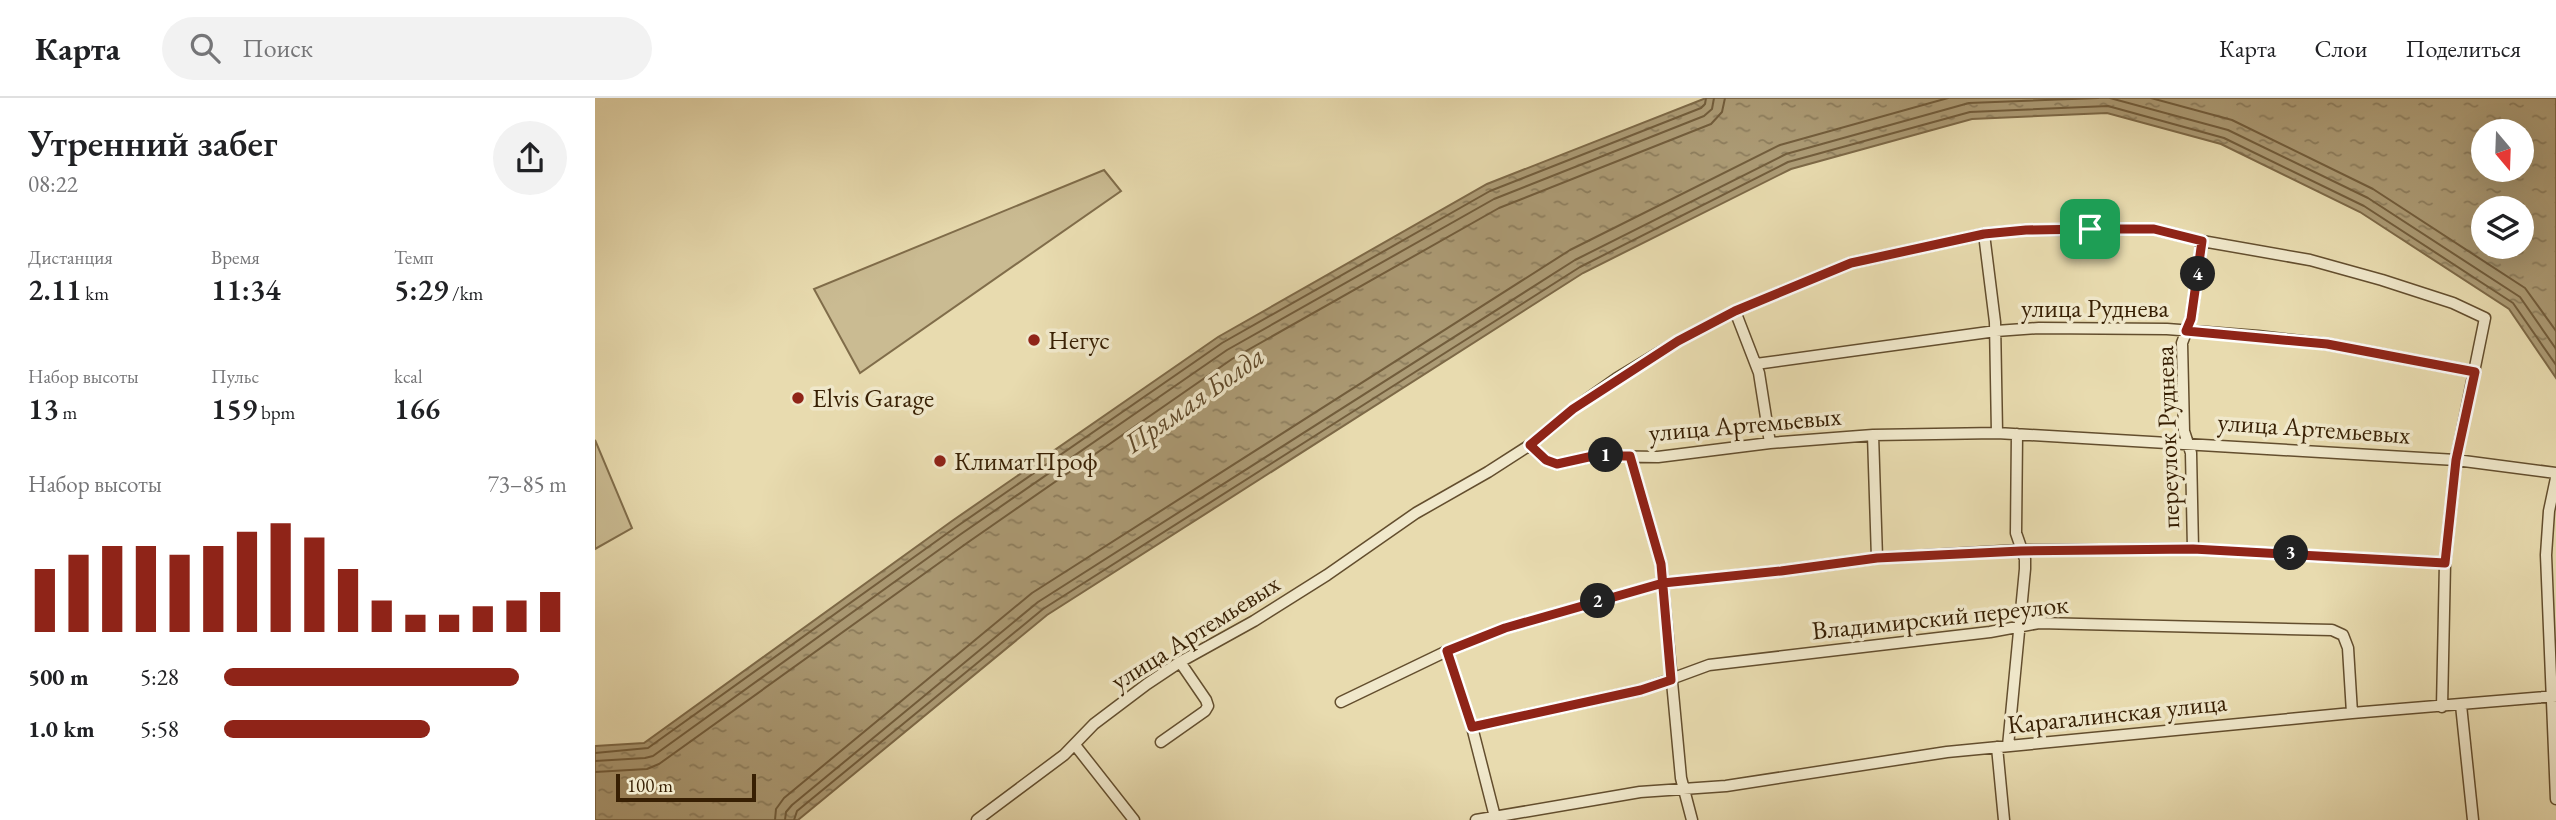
<!DOCTYPE html>
<html lang="ru">
<head>
<meta charset="utf-8">
<style>
  :root { --surface:#fff; --page:#f2f2f2; --text:#202124; --muted:#757577; --line:#e0e0e0; --accent:#8f2418 }
  body { margin:0; font-family:"EB Garamond",serif; background:var(--page); color:var(--text); height:100vh; display:flex; flex-direction:column; font-size:26px; white-space:nowrap }
  * { box-sizing:border-box; margin:0 }
  p { font-size:23px; color:var(--muted) }
  .icon { flex:none; width:38px; height:38px; fill:none; stroke:currentColor; stroke-width:2; stroke-linecap:round; stroke-linejoin:round }
  .map { position:relative; flex:1; overflow:hidden }
  .panel { display:flex; flex-direction:column; background:var(--surface); width:595px }
  .panel>* { flex:none }
  .needle { width:46px; rotate:161deg }
  .controls { position:absolute; left:1876px; top:21px; display:grid; gap:14px }
  .controls a { display:grid; place-items:center; width:63px; height:63px; border-radius:50%; background:var(--surface); box-shadow:0 7px 28px #0002; font-size:35px }
  .scale { position:absolute; left:21px; bottom:18px; width:140px; box-sizing:border-box; padding-left:7px; border:4px solid #371f03; border-top:0; font-size:19px; line-height:24px; white-space:nowrap; color:#371f03; -webkit-text-stroke:5px #f0e8cb; paint-order:stroke }
  .pin { position:absolute; display:grid; place-items:center; width:60px; height:60px; color:#fff; margin:-30px; border-radius:14px; box-shadow:0 4px 10px #0006 }
  .km { position:absolute; width:35px; height:35px; margin:-18px; border-radius:50%; background:#222; color:#fff; font-size:19px; line-height:35px; text-align:center }
  .round { display:grid; place-items:center; flex:none; width:74px; height:74px; border-radius:37px; background:var(--page) }
  .summary { display:flex; align-items:center; justify-content:space-between; height:119px; padding:0 28px }
  h1 { font-size:38px; font-weight:600; line-height:52px }
  .stats { display:grid; grid-template-columns:repeat(3,1fr); gap:10px; height:119px; padding:7px 28px }
  .stats div { display:grid; align-content:center }
  .stats b { font-size:30px; font-weight:600 }
  .stats small { font-size:19px; font-weight:400 }
  .stats p { font-size:19px }
  .chart { height:196px; padding:14px 28px }
  .chart p { display:flex; justify-content:space-between }
  .chart svg { width:100%; height:126px; margin-top:7px; stroke:var(--accent); stroke-width:6 }
  ul { padding:0 28px; list-style:none; font-size:23px }
  li { display:grid; grid-template-columns:112px 84px 1fr; align-items:center; height:52px }
  li i { height:18px; border-radius:9px; background:var(--accent) }
  header { display:flex; align-items:center; gap:42px; box-sizing:border-box; height:98px; padding:0 35px; background:var(--surface); border-bottom:2px solid var(--line) }
  header strong { font-size:33px }
  nav { display:flex; gap:38px; margin-inline-start:auto; font-size:24px }
  .search { width:490px; height:63px; background:var(--page); display:flex; align-items:center; gap:18px; box-sizing:border-box; padding:0 24px; border-radius:38px; color:var(--muted); font-size:26px }
  main { display:flex; flex:1; min-height:0 }
  .map>svg:first-child { display:block }
  .grass { fill:#cabb92; stroke:#806d4a; stroke-width:2 }
  .water { fill:url(#water-ripples); stroke:#7d6947; stroke-width:2; fill-rule:evenodd }
  .lines { fill:none; stroke-linecap:round; stroke-linejoin:round }
  .shore { stroke:#725d3c; stroke-width:2 }
  .minor-casing { stroke:#634e2e; stroke-width:13 }
  .minor { stroke:#f0e8cb; stroke-width:10 }
  .route-casing { stroke:#fff; stroke-width:14 }
  .route { stroke:#8f2418; stroke-width:9 }
  .poi-dot { fill:#8f2418; stroke:#f0e8cb; stroke-width:2.5 }
  .labels { text-anchor:middle; stroke-width:7; stroke-linejoin:round; paint-order:stroke }
  .street-label { font-size:26px; fill:#371f03; stroke:#f0e8cb }
  .poi-label { font-size:26px; fill:#371f03; stroke:#f0e8cb; text-anchor:start }
  .water-label { font-size:28px; font-style:italic; fill:#604a2b; stroke:#f0e8cb }
</style>
</head>
<body>
<header>
<strong>Карта</strong>
<div class="search"><svg class="icon" aria-label="search" viewBox="0 0 24 24"><circle cx="10" cy="10" r="6"/><path d="M15 15l6 6"/></svg>Поиск</div>
<nav><a>Карта</a><a>Слои</a><a>Поделиться</a></nav>
</header>
<main>
<section class="panel">
<div class="summary"><div><h1>Утренний забег</h1><p>08:22</p></div><a class="round"><svg class="icon" aria-label="share" viewBox="0 0 24 24"><path d="M12 15V3M7 8l5-5 5 5M5 13v7h14v-7"/></svg></a></div>
<div class="stats">
<div><p>Дистанция</p><b>2.11<small> km</small></b></div>
<div><p>Время</p><b>11:34</b></div>
<div><p>Темп</p><b>5:29<small> /km</small></b></div>
</div>
<div class="stats">
<div><p>Набор высоты</p><b>13<small> m</small></b></div>
<div><p>Пульс</p><b>159<small> bpm</small></b></div>
<div><p>kcal</p><b>166</b></div>
</div>
<div class="chart"><p><span>Набор высоты</span>73–85 m</p>
<svg viewBox="0 0 160 44" preserveAspectRatio="none"><path d="M5 44V22M15 44V17M25 44V14M35 44V14M45 44V17M55 44V14M65 44V9M75 44V6M85 44V11M95 44V22M105 44V33M115 44V38M125 44V38M135 44V35M145 44V33M155 44V30"/></svg>
</div>
<ul>
<li><b>500 m</b>5:28<i style="width:86%"></i></li>
<li><b>1.0 km</b>5:58<i style="width:60%"></i></li>
</ul>
</section>
<div class="map">
<svg width="1961" height="722" viewBox="0 0 1961 722">
  <defs>
    <pattern id="water-ripples" width="26" height="14" patternUnits="userSpaceOnUse" patternTransform="scale(1.75)"><rect width="26" height="14" fill="#ac9b75"/><path d="M2 4q2-2 4 0t4 0M15 11q2-2 4 0t4 0" fill="none" stroke="#8d7e5e"/></pattern>
  </defs>
  <rect width="100%" height="100%" fill="#e8dbaf"/>
  <filter id="stains"><feTurbulence type="fractalNoise" baseFrequency=".00286" numOctaves="4"/><feColorMatrix values="0 0 0 0 .2 0 0 0 0 .09 0 0 0 0 .02 0 0 0 .5 -.17"/></filter>
  <radialGradient id="worn" r=".72"><stop offset=".6" stop-color="#630" stop-opacity="0"/><stop offset="1" stop-color="#630" stop-opacity=".3"/></radialGradient>
  <path class="grass" d="M509,72l17,21 -261,182 -46,-84z
    M0,342l37,88 -37,21z"/>
  <path class="water" d="M1111,0h850v280l-47,-69 -149,-97 -139,-68 -114,-31 -135,6 -181,50 -208,104 -536,342 -249,205h-203v-74l49,-3 308,-222 266,-184 269,-153zM1888,33h39v39h-39zM1888,110h39v39h-39z"/>
  <g class="lines">
    <path class="shore" d="M1515,0l118,32 140,68 152,99 36,52
      M1556,0l81,22 141,69 152,99 31,43
      M0,655l53,-5 308,-221 266,-184 268,-152 211,-83 4,-4 1,-6
      M0,663l50,-3 8,-2 308,-222 266,-184 267,-151 210,-83 8,-7 2,-11
      M0,674l52,-3 12,-5 308,-221 265,-184 267,-151 212,-84 11,-12 3,-14
      M180,722l1,-11 8,-11 248,-205 538,-343 210,-105 168,-47
      M190,722l1,-8 6,-7 246,-203 537,-342 211,-106 183,-51 129,-5
      M199,722l3,-9 246,-202 537,-342 208,-105 182,-50 138,-6 116,32 140,68 149,97 43,62"/>
    <g class="minor-casing">
      <path id="minor" d="M1389,136l11,88 2,111
        M1140,213l24,62 11,70
        M1161,266l240,-33 43,-3 128,1 91,7 69,8 148,28
        M1278,337l4,123
        M935,347l16,15 11,4 36,-8 65,1 112,-14 103,-8 124,-2 459,27 100,13
        M1035,358l31,108 20,214 11,42
        M1961,380l-7,33 -3,44 10,244
        M1598,451l-2,-96 -7,-22 -2,-88 9,-24 11,-78
        M852,553l25,76 23,90
        M746,604l106,-51 58,-23 158,-45 118,-12 96,-13 144,-8 172,-1 252,14
        M1866,607l12,115
        M877,629l169,-37 68,-25 281,-33 49,-9 293,7 11,5 5,13 4,65
        M566,644l44,-31 3,-5 -2,-6 -26,-38
        M480,647l59,75
        M1413,648l17,-177v-10l-9,-26 1,-99
        M1402,649l7,73
        M382,722l87,-65 30,-31 53,-40 33,-22 74,-41 73,-46 89,-62 72,-41 42,-27 43,-36 44,-31 61,-37 57,-30 116,-48 133,-29 42,-4 128,-1 48,12 108,19 72,20 71,23 32,15 -29,142 -11,103 -3,144
        M881,722l164,-28 86,-6 221,-34 405,-39 204,-17"/>
    </g>
    <use href="#minor" class="minor"/>
  </g>
  <g class="lines">
    <g class="route-casing">
      <path id="route" d="M1495,131l-64,1 -42,4 -133,29 -116,48 -57,30 -105,68 -43,36 16,15 11,4 36,-8h37l31,108 10,116 -30,10 -169,37 -25,-76 58,-23 158,-45 118,-12 96,-13 144,-7 172,-2 252,14 11,-103 19,-88 -148,-28 -141,-13 5,-12 11,-78 -48,-12h-64"/>
    </g>
    <use href="#route" class="route"/>
  </g>
  <g class="poi-dot">
    <circle cx="439" cy="242" r="7"/>
    <circle cx="203" cy="300" r="7"/>
    <circle cx="345" cy="363" r="7"/>
  </g>
  <g class="labels">
    <g class="street-label">
      <text x="1500" y="219">улица Руднева</text>
      <text transform="translate(1150 326) rotate(-5)" y="9">улица Артемьевых</text>
      <text transform="translate(1719 330) rotate(4)" y="9">улица Артемьевых</text>
      <text transform="translate(1572 339) rotate(-92)" y="9">переулок Руднева</text>
      <text transform="translate(1345 519) rotate(-6)" y="9">Владимирский переулок</text>
      <text transform="translate(600 534) rotate(-32)" y="9">улица Артемьевых</text>
      <text transform="translate(1522 615) rotate(-6)" y="9">Карагалинская улица</text>
    </g>
    <g class="poi-label">
      <text x="453" y="251">Негус</text>
      <text x="217" y="309">Elvis Garage</text>
      <text x="359" y="372">КлиматПроф</text>
    </g>
    <g class="water-label">
      <text transform="translate(599 301) rotate(-35)" y="10">Прямая Болда</text>
    </g>
  </g>
  <rect width="100%" height="100%" filter="url(#stains)"/>
  <rect width="100%" height="100%" fill="url(#worn)"/>
</svg>
<div class="controls">
<a><svg class="needle" viewBox="-14 -14 28 28"><path d="M0-13l5 13h-10z" fill="#e53935"/><path d="M0 13l5-13h-10z" fill="#757577"/></svg></a>
<a><svg class="icon" aria-label="layers" viewBox="0 0 24 24"><path d="M12 4l9 5-9 5-9-5zM3 14l9 5 9-5"/></svg></a>
</div>
<div class="scale">100 m</div>
<div class="pin" style="left:1495px;top:131px;background:#1e9e55"><svg class="icon" aria-label="arrive" viewBox="0 0 24 24"><path d="M6 21V4h12l-3 4 3 4H6"/></svg></div>
<b class="km" style="left:1011px;top:357px">1</b>
<b class="km" style="left:1003px;top:503px">2</b>
<b class="km" style="left:1696px;top:455px">3</b>
<b class="km" style="left:1603px;top:176px">4</b>
</div>
</main>
</body>
</html>
